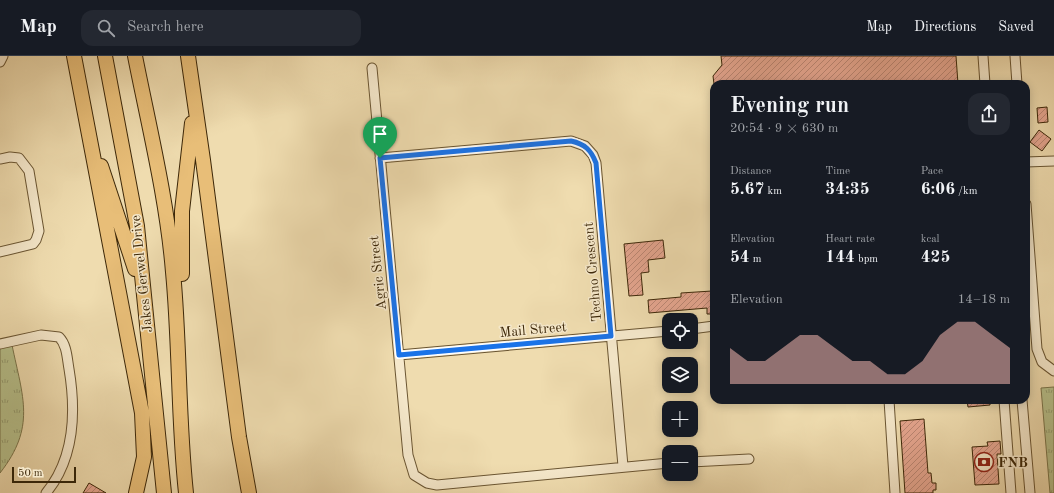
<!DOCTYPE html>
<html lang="en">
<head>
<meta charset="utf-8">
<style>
  :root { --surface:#171b24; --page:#242831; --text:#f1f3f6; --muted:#9ea1a6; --line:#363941; --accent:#c59692 }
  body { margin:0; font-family:"Old Standard TT",serif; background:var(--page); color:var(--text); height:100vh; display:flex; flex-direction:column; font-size:15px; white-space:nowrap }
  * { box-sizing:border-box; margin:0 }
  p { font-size:13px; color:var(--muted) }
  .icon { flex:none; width:22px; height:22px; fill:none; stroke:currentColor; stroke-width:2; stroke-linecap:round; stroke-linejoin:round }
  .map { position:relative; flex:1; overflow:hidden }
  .panel { position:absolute; left:710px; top:24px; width:320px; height:324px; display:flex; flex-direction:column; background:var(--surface); border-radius:12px; box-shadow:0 2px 10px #0003 }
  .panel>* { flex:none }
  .tools { position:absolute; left:662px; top:257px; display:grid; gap:8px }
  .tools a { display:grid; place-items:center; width:36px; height:36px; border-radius:8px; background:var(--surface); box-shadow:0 2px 10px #0003; font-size:20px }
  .scale { position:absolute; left:12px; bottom:10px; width:64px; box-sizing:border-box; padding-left:4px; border:2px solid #3d2809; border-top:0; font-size:11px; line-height:14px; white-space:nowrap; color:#3d2809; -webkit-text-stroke:3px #f5e8cb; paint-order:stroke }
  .pin { position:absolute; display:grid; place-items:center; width:34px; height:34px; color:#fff; margin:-41px -17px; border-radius:50% 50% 50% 0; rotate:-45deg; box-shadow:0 0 4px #0007 }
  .pin .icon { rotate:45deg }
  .round { display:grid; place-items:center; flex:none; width:42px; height:42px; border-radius:12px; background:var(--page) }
  .head { display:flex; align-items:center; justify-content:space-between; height:68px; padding:0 20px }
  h1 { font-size:22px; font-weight:800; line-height:30px }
  .figures { display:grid; grid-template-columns:repeat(3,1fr); gap:6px; height:68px; padding:4px 20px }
  .figures div { display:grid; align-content:center }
  .figures b { font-size:17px; font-weight:800 }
  .figures small { font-size:11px; font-weight:400 }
  .figures p { font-size:11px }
  .chart { height:112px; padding:8px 20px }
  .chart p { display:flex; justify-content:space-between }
  .chart svg { width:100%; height:72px; margin-top:4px; fill:var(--accent); opacity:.7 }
  header { display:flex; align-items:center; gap:24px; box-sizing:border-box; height:56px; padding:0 20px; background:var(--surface); border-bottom:1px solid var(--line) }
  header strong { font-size:19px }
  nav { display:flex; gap:22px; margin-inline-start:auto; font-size:14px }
  .search { width:280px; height:36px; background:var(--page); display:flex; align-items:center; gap:10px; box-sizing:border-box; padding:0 14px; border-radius:12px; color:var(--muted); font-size:15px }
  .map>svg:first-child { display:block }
  .park { fill:url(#park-tufts); stroke:#7a744a }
  .building { fill:url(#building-hatch); stroke:#3d2809 }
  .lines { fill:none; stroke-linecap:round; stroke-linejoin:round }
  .minor-casing { stroke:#6a5532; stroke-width:11 }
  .highway-casing { stroke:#3d2809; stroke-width:16 }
  .minor { stroke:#f5e8cb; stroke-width:9 }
  .highway { stroke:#e8be78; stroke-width:14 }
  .route-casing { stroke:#fff; stroke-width:8 }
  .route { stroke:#1a73e8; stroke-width:5 }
  .labels { text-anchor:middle; stroke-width:3; stroke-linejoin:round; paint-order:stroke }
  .street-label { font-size:14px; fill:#3d2809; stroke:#f5e8cb }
  .poi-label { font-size:14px; font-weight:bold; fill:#3d2809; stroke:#f5e8cb; text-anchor:start }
</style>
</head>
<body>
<header>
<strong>Map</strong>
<div class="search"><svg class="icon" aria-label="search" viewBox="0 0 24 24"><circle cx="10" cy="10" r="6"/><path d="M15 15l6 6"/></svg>Search here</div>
<nav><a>Map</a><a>Directions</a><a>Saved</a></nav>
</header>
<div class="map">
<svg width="1054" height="437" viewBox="0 0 1054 437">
  <defs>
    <pattern id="park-tufts" width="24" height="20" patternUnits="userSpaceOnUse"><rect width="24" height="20" fill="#b7c18c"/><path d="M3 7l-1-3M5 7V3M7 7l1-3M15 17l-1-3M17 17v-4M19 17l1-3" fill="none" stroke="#969d71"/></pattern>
    <pattern id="building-hatch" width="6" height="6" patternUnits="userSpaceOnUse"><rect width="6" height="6" fill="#e5a690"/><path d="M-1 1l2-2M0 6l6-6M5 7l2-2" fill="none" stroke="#bb8774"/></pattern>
  </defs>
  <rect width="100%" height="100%" fill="#efdcaf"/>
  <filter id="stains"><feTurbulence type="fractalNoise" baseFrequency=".005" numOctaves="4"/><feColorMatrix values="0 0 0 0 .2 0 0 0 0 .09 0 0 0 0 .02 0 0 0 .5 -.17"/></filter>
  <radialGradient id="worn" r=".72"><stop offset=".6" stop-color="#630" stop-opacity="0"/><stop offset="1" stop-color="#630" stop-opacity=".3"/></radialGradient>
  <path class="park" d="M12,289c11,53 24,82 -12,128v-125z
    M1054,331v106h-4l-9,-105z"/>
  <path class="building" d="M721,0h235l2,28h-244l-1,-8 9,-11z
    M1047,51l1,15 -10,1 -1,-15z
    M1039,74l12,9 -9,12 -12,-9z
    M663,184l2,18 -17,2 1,12 -8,1 2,22 -14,1 -5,-52z
    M712,235l2,3v20h-7v-6l-58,5 -1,-13 33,-3v-4z
    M967,344h23v5l-22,2z
    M924,363l4,54h3l1,10h4v7h-3v3h-28l-5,-72z
    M1000,385l1,13h-4l2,30 -24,1 -3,-38 16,-1 -1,-4z
    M89,427l17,10h-23z"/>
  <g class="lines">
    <g class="minor-casing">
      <path id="minor" d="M983,0l2,28
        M1015,0l2,28
        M0,6l3,-6
        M372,12l36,387 6,20 13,8 10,2 232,-22
        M380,102l191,-17 14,5 8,9 3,8 27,303
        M0,103l10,-2 9,1 10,13 10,60 -3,9 -3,4 -33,8
        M1026,106l28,-1
        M1026,148l11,145 5,13 12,9
        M691,273l23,-3
        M0,288l41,-9 18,2c8,8 8,21 10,32 7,42 6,89 -23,124
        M399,299l270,-24
        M889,344l6,93
        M1004,344l7,93
        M1022,344l8,93
        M691,406l58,-3"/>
    </g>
    <g class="highway-casing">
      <path id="highway" d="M74,0l68,357 2,44 -8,36
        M105,0l32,170 27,267
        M135,0c14,71 32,143 38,216 7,73 5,147 13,221
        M188,0l15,104 36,277 10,56
        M101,110l34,103
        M182,218v-63l10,-88"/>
    </g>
    <use href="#minor" class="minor"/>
    <use href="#highway" class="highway"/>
  </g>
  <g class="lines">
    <g class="route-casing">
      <path id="route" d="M571,85c14,3 20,9 25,22l15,173 -212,19 -19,-197z"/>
    </g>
    <use href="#route" class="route"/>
  </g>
  <defs>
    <g id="bank-ring" transform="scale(1)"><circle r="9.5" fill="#f5e8cb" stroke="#8f2418" stroke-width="1.5"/><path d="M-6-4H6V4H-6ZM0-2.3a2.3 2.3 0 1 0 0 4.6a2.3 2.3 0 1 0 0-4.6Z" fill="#8f2418"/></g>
  </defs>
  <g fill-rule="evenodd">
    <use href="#bank-ring" x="984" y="406"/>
  </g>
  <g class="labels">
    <g class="street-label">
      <text transform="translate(592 216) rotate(-95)" y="5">Techno Crescent</text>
      <text transform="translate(377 217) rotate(-96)" y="5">Agric Street</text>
      <text transform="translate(141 218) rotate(-96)" y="5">Jakes Gerwel Drive</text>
      <text transform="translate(533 273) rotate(-5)" y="5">Mail Street</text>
    </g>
    <g class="poi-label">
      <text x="998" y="411">FNB</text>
    </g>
  </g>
  <rect width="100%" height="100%" filter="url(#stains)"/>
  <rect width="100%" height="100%" fill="url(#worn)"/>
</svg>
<div class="tools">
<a><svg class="icon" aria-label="locate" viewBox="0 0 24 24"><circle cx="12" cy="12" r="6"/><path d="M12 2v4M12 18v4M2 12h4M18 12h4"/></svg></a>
<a><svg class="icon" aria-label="layers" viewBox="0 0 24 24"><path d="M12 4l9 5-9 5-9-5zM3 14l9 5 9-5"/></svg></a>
<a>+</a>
<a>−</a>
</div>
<div class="scale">50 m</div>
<div class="pin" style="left:380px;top:102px;background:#1e9e55"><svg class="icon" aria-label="arrive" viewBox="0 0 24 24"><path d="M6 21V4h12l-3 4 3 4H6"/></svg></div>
<section class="panel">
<div class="head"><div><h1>Evening run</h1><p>20:54 · 9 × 630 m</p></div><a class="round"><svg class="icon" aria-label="share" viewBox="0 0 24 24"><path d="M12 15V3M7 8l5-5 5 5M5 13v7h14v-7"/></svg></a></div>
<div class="figures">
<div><p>Distance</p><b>5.67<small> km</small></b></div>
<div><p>Time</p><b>34:35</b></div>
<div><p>Pace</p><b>6:06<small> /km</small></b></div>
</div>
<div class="figures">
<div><p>Elevation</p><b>54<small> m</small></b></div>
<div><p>Heart rate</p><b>144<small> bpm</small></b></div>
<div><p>kcal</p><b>425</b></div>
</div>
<div class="chart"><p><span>Elevation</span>14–18 m</p>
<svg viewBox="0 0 160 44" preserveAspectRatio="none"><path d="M0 44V22L10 30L20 30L30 22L40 14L50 14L60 22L70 30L80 30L90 38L100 38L110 30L120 14L130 6L140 6L150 14L160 22V44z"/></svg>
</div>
</section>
</div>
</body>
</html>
